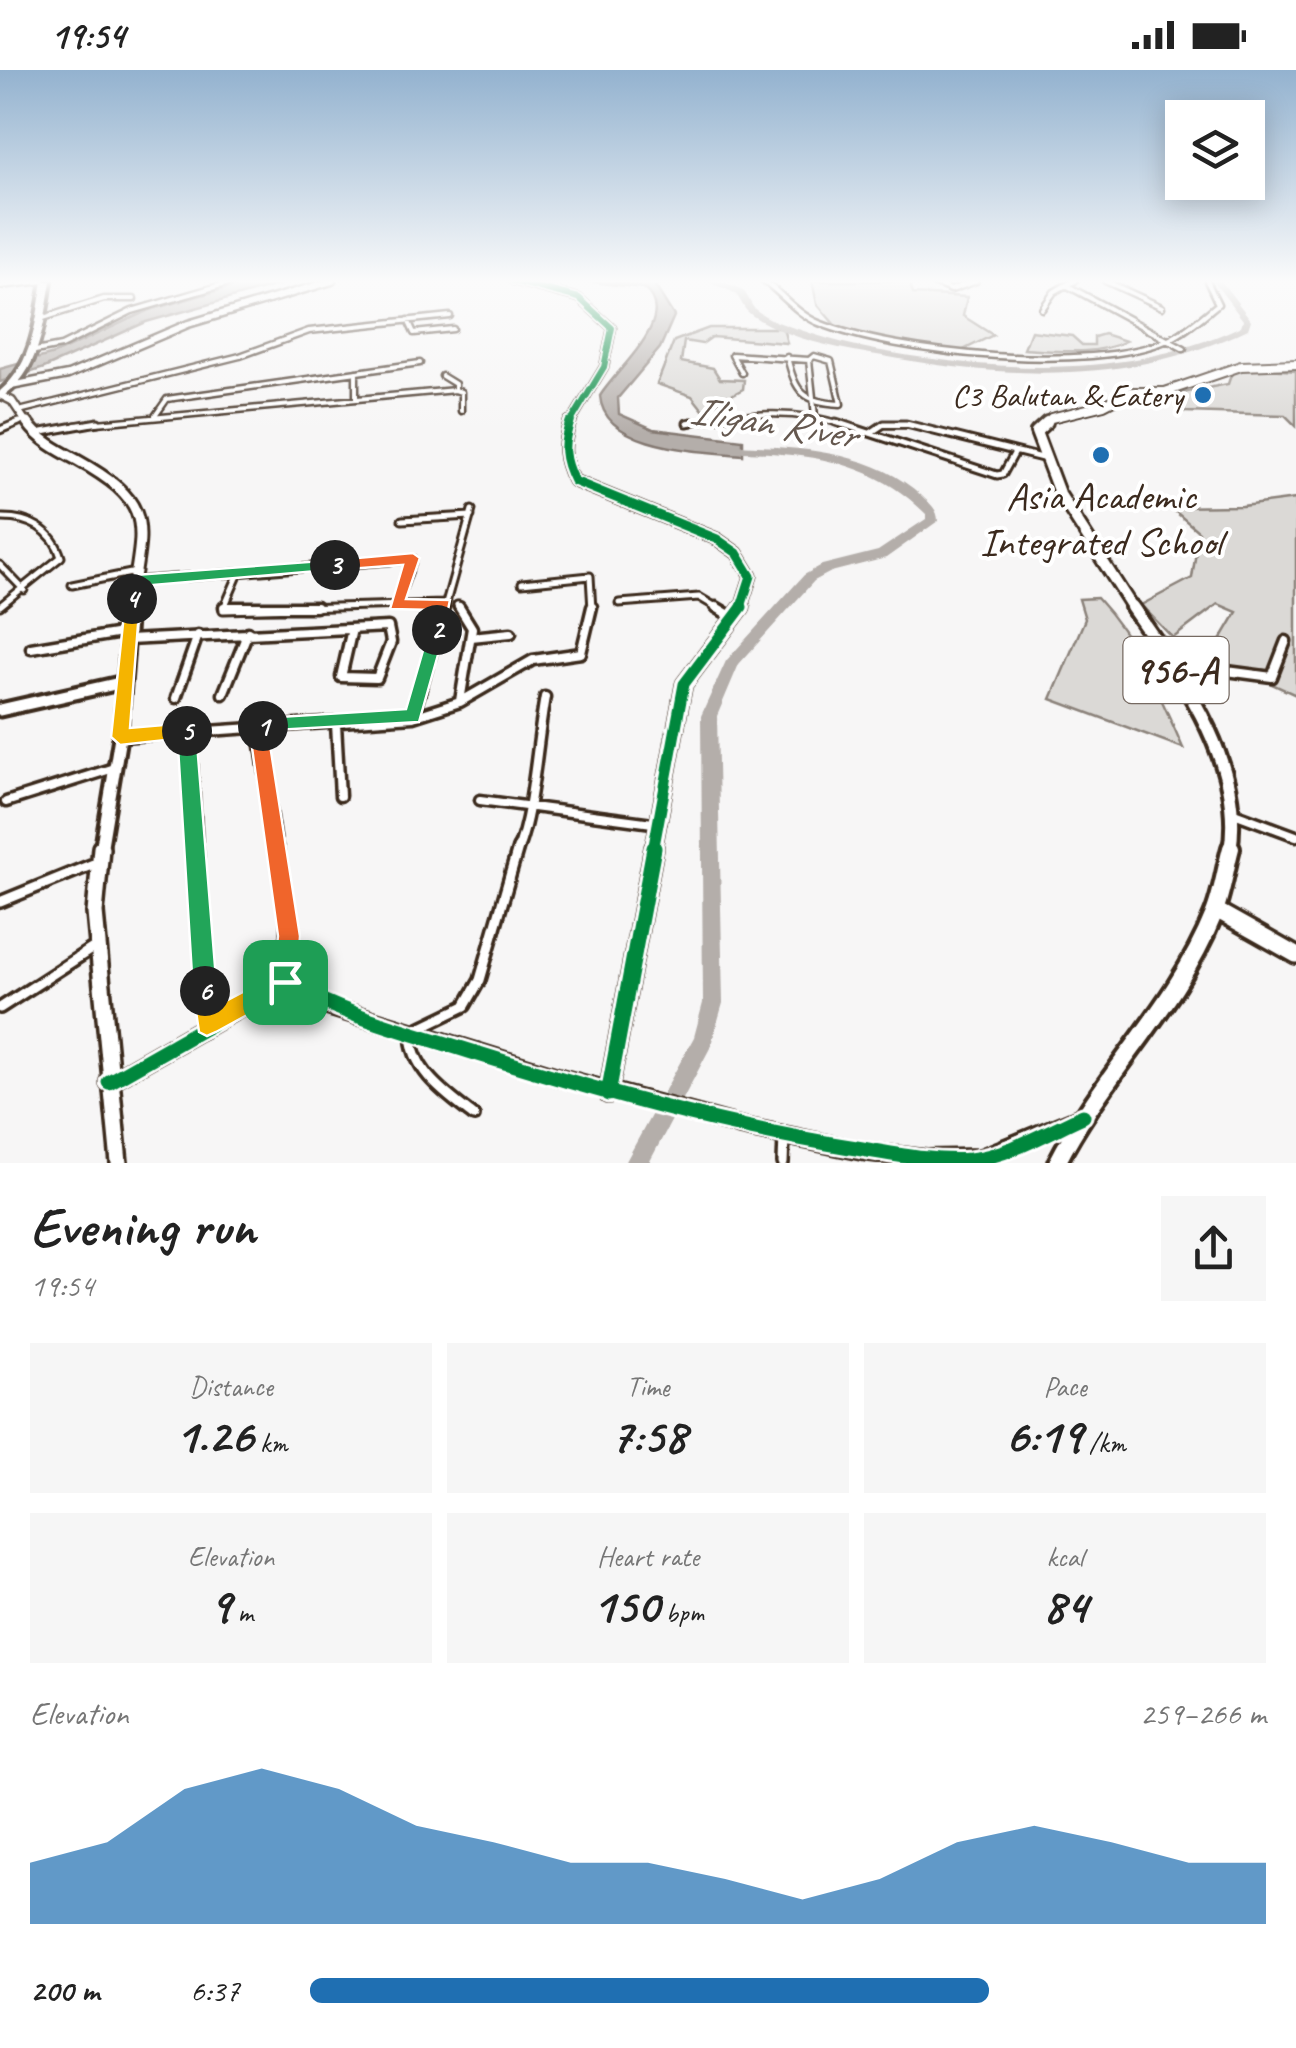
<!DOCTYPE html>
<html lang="en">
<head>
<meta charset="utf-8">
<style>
  :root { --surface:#fff; --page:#f6f6f6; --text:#222; --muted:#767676; --accent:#1f6fb2 }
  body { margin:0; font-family:Caveat,sans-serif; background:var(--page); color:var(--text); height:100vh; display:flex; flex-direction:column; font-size:38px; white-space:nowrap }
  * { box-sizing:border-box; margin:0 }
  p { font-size:32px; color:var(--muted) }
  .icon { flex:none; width:55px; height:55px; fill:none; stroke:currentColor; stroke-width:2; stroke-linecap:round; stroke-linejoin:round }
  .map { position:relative; height:1093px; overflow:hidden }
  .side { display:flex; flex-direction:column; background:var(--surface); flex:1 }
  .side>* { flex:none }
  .buttons { position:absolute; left:1165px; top:30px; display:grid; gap:20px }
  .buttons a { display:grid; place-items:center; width:100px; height:100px; border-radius:0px; background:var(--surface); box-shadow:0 5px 25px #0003; font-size:50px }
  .pin { position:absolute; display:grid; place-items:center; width:85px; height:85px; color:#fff; margin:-42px; border-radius:20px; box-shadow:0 5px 15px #0006 }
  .km { position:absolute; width:50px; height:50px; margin:-25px; border-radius:50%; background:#222; color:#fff; font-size:28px; line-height:50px; text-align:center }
  .round { display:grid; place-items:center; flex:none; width:105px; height:105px; border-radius:0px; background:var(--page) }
  .summary { display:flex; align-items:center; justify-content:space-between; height:170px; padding:0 30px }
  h1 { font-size:55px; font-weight:700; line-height:75px }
  .metrics { display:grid; grid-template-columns:repeat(3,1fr); gap:15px; height:170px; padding:10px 30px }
  .metrics div { display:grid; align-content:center; border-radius:0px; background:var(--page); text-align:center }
  .metrics b { font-size:50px; font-weight:700 }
  .metrics small { font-size:28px; font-weight:400 }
  .metrics p { font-size:28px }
  .chart { height:280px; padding:20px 30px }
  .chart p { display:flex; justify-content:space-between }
  .chart svg { width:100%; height:180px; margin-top:10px; fill:var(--accent); opacity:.7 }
  ul { padding:0 30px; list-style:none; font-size:32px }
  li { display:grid; grid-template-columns:160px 120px 1fr; align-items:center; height:75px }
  li i { height:25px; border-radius:12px; background:var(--accent) }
  .status { display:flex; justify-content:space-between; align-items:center; height:70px; padding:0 50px; background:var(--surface); direction:ltr }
  .status svg { height:28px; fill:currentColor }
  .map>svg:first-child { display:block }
  .green { fill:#dbd9d6; stroke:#8b827a; stroke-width:2.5 }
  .water { fill:#b4aeaa; stroke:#847972; stroke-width:2.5 }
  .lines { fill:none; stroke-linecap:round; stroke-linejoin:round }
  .river { fill:#b4aeaa; fill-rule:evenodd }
  .street-far3-casing { stroke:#3b2a1e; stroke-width:9 }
  .street-far2-casing { stroke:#3b2a1e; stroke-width:11 }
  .street-far1-casing { stroke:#3b2a1e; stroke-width:15 }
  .street-casing { stroke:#3b2a1e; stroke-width:16 }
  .secondary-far3-casing { stroke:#3b2a1e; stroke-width:11 }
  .secondary-far2-casing { stroke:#3b2a1e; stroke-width:15 }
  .secondary-far1-casing { stroke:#3b2a1e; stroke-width:19 }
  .secondary-casing { stroke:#3b2a1e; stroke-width:22 }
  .primary-far3-casing { stroke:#3b2a1e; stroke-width:12 }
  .primary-far2-casing { stroke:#3b2a1e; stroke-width:16 }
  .primary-far1-casing { stroke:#3b2a1e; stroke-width:20 }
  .primary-casing { stroke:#3b2a1e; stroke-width:24 }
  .highway-casing { stroke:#3b2a1e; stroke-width:8 }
  .street-far3 { stroke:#fff; stroke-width:4 }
  .street-far2 { stroke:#fff; stroke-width:5 }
  .street-far1 { stroke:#fff; stroke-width:8 }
  .street { stroke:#fff; stroke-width:9 }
  .secondary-far3 { stroke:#fff; stroke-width:6 }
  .secondary-far2 { stroke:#fff; stroke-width:9 }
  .secondary-far1 { stroke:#fff; stroke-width:11 }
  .secondary { stroke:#fff; stroke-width:15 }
  .primary-far3 { stroke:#fff; stroke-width:8 }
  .primary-far2 { stroke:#fff; stroke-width:10 }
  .primary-far1 { stroke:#fff; stroke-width:12 }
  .primary { stroke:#fff; stroke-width:16 }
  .highway { fill:#fff; fill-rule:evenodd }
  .cycleway-far3-casing { stroke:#fff; stroke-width:10 }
  .cycleway-far2-casing { stroke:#fff; stroke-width:14 }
  .cycleway-far1-casing { stroke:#fff; stroke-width:18 }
  .cycleway-casing { stroke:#fff; stroke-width:21 }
  .cycleway-far3 { stroke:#00873e; stroke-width:6 }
  .cycleway-far2 { stroke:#00873e; stroke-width:9 }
  .cycleway-far1 { stroke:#00873e; stroke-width:11 }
  .cycleway { stroke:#00873e; stroke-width:15 }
  .split-1 { fill:#f0652b; stroke:#fff; stroke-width:2.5 }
  .split-2 { fill:#22a559; stroke:#fff; stroke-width:2.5 }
  .split-3 { fill:#f0652b; stroke:#fff; stroke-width:2.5 }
  .split-4 { fill:#22a559; stroke:#fff; stroke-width:2.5 }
  .split-5 { fill:#f5b400; stroke:#fff; stroke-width:2.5 }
  .split-6 { fill:#22a559; stroke:#fff; stroke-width:2.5 }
  .split-7 { fill:#f5b400; stroke:#fff; stroke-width:2.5 }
  .poi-dot { fill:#1f6fb2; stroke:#fff; stroke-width:4 }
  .labels { text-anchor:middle; stroke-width:8; stroke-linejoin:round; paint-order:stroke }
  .far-poi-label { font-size:32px; fill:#3b2a1e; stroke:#fff; text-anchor:end }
  .shield { fill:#fff; stroke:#766a62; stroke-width:2.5 }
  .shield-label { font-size:38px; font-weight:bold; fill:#3b2a1e }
  .poi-label { font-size:40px; fill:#3b2a1e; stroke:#fff }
  .water-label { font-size:42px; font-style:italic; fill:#65584f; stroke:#fff }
</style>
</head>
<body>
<div class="status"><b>19:54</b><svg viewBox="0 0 49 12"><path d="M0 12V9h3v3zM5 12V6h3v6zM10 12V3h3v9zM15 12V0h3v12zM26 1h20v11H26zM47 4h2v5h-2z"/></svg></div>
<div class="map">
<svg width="1296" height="1093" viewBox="0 0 1296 1093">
  <rect width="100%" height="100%" fill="#f7f6f6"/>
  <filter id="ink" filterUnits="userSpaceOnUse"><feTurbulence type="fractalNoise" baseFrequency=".01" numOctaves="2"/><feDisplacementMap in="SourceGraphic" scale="20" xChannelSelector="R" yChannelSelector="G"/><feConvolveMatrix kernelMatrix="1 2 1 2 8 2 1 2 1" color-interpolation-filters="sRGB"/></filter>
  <g filter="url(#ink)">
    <path class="green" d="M812,211h97l4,13 54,3 -4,19 30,19 -42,21 -110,-24 -24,-28z
      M709,258h74l4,15 -75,-6 -10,7 -18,-3 -3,21 32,6 7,11 24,1 -1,9 -40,21 -11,-14 -35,-12 17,-43z
      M1031,261l41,5 10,9h12v-8l10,-3 22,7c-29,15 -70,10 -102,8z
      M1239,297l57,4v55l-11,-11 -100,-3 -18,-16 61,-12 4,-12z
      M1296,429v196l-85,-39 26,-44 -19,-8 -45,34 -32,-33 51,-27 7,-46 -29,-25 72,-1z
      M1097,528c40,43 63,97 86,150l-132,-49 34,-80 -6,-20z"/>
    <path class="water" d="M253,211h39l-146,41 -102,46 -44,14v-13l54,-15 95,-44z
      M584,211l70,3 20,32 -14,32 -42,50 1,16 34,15 90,11v15c-40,-4 -139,-5 -143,-59 17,-28 81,-79 43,-108z"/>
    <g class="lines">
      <path class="river" d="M660,211h31l-4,2 -45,4 -4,-2z
        M707,211c10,0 28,3 36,10 6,5 7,14 13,19 12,9 28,15 42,19 41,15 84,23 127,29 108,15 216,15 316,-32l2,-6 -30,-39h8l30,39 -3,9c-115,56 -242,50 -365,27 -36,-6 -76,-13 -110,-29 -8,-4 -19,-9 -26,-16 -5,-5 -7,-14 -13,-18 -8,-5 -19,-7 -27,-12z
        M729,375c64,2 143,4 193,51 8,8 16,13 16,25l-52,37 -55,14 -17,9 -75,83 -22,52 6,287 -13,45 -61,115h-24l69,-126 9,-34 -2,-287 25,-55 78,-86 18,-10 56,-14 48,-32v-5c-42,-42 -87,-55 -145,-60 -18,-2 -37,-1 -56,-4v-4z"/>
      <g class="street-far3-casing">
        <path id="street-far3" d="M764,211c18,13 33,33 55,42 77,31 272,51 349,17 18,-8 35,-24 50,-36l-11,-23
          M928,211l23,9 25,-9
          M1075,211l-9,4 118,64
          M1105,211l57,26
          M0,216l44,-5
          M1042,239l12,-17 12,-7
          M40,249l64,-20h30
          M408,250l6,13 39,-4
          M30,282l31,-6 71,-35 103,-30
          M787,287c9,36 16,45 54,47l-10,-43 -17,-5 -5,4
          M356,302v27
          M742,303l-10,-18 77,5 6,56
          M442,306l13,8v6
          M19,341l221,-55 69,-25 141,-15
          M155,346l12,-17 253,-36
          M687,353c55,-8 103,-16 157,2
          M13,355l11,-5
          M75,355l380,-35 6,2v19
          M883,355h26"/>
      </g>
      <g class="street-far2-casing">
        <path id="street-far2" d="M836,352l161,53 6,-1 11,-20
          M687,353l5,-1
          M0,360l19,-8
          M872,362l12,-8h22l140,35
          M37,363l61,-11
          M0,448c28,-1 53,11 61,39l-61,49
          M402,450l69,-4
          M0,495l24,25
          M135,511l278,-22 -17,46
          M522,513l68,-7 2,34
          M72,515l64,-13
          M619,533l80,-6 22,13
          M457,535l3,5
          M223,540l16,-37
          M224,540l220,-6
          M444,540l28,-100"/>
      </g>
      <g class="street-far1-casing">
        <path id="street-far1" d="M224,537h92
          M459,537l13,21 -12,73
          M716,537l18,11
          M471,567l40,-4
          M128,570l260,-13 3,15 -14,36 -36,-1 11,-48
          M31,578l96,-16
          M1174,594l98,13 14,-36
          M223,624l25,-62
          M176,628l22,-63
          M413,647l31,-110
          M336,654l4,72
          M258,656l19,125
          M190,661l7,120
          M121,667l292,-20 47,-15 73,-42 48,-7 11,-46
          M480,730l180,24
          M6,732l108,-34
          M1234,743l62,23
          M517,781c16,-36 20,-111 28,-154"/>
      </g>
      <g class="street-casing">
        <path id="street" d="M197,778l10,174
          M277,778l10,67 -2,66
          M0,832l96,-39
          M0,938l96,-62
          M474,1046c-28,-22 -63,-45 -63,-84l54,-26 15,-26 38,-132
          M783,1093l1,-27"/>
      </g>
      <g class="secondary-far3-casing">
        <path id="secondary-far3" d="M513,211l66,17 33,30 -8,39 -35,58
          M11,316l57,-11 120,-51 144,-43
          M0,325l12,6 16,24"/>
      </g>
      <g class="secondary-far2-casing">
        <path id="secondary-far2" d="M27,352c12,18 31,28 50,38 83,46 64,67 53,150
          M570,352c-8,24 -7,37 4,59l143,58 20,14 14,23 -11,34"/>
      </g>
      <g class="secondary-far1-casing">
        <path id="secondary-far1" d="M0,640l124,-28
          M101,781l19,-114 10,-130
          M653,781l31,-167 58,-77"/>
      </g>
      <g class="secondary-casing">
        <path id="secondary" d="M101,778l-6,65 24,250
          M1216,840l80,45
          M109,1012l176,-100 39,23 237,73 179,48 122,25 64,8 55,-1 100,-41
          M608,1024l46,-246"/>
      </g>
      <g class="primary-far3-casing">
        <path id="primary-far3" d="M1044,355l7,-7 53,-13 25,-13h36l76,-26 55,-2"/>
      </g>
      <g class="primary-far2-casing">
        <path id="primary-far2" d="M1047,352l-11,10 23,61 75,117"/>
      </g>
      <g class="primary-far1-casing">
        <path id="primary-far1" d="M1132,537c48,69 113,155 98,244"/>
      </g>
      <g class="primary-casing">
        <path id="primary" d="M1057,1093c44,-87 120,-157 156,-247 9,-21 12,-46 18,-68"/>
      </g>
      <g class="highway-casing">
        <path id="highway" d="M43,211h8c-7,41 -11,94 -51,117v-7c33,-27 36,-72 43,-110z"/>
      </g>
      <use href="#street-far3" class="street-far3"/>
      <use href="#street-far2" class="street-far2"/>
      <use href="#street-far1" class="street-far1"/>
      <use href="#street" class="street"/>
      <use href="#secondary-far3" class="secondary-far3"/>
      <use href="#secondary-far2" class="secondary-far2"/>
      <use href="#secondary-far1" class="secondary-far1"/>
      <use href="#secondary" class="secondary"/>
      <use href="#primary-far3" class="primary-far3"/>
      <use href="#primary-far2" class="primary-far2"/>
      <use href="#primary-far1" class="primary-far1"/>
      <use href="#primary" class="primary"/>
      <use href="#highway" class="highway"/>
      <g class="cycleway-far3-casing">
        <path id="cycleway-far3" d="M513,211l66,17 33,30 -8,39 -35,58"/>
      </g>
      <g class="cycleway-far2-casing">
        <path id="cycleway-far2" d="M570,352c-8,24 -7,37 4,59l143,58 20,14 14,23 -11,34"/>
      </g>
      <g class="cycleway-far1-casing">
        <path id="cycleway-far1" d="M653,781l31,-167 58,-77"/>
      </g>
      <g class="cycleway-casing">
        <path id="cycleway" d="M109,1012l176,-100c57,33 121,49 184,69 125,39 251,75 381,96 39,6 81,16 120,13 40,-5 77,-28 113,-44
          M608,1024l46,-246"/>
      </g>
      <use href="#cycleway-far3" class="cycleway-far3"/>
      <use href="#cycleway-far2" class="cycleway-far2"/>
      <use href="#cycleway-far1" class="cycleway-far1"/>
      <use href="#cycleway" class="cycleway"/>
    </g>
  </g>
  <linearGradient id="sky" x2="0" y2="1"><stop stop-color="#93b2cf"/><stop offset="0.58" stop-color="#fbfbfb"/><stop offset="1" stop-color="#fbfbfb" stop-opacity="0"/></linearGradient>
  <rect width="1296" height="364" fill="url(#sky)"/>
  <path class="split-1" d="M258,648l12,2 2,6 -4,6 32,204 -3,46 -12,12 -12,-12 5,-46 -29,-210z"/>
  <path class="split-2" d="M437,553l8,7 -26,92 -162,9v-11l6,-2 143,-9 23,-79z"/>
  <path class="split-3" d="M413,483l7,5 -14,41 44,1 -7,34h-12l-2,-4 5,-20 -44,-1 13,-44 -68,5 -8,-5 8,-5z"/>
  <path class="split-4" d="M335,490l7,5 -2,4 -198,17 -5,17 -13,-4 3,-18 8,-6z"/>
  <path class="split-5" d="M126,525l14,4 -10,129 57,-5 9,8 -3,6 -73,8 -9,-8z"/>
  <path class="split-6" d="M187,653l9,8 21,260 -12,12 -12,-12 -16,-260z"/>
  <path class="split-7" d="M285,900l8,3v17l-77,42 -9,4 -8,-4 -6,-41 4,-9h17l4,23z"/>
  <g class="poi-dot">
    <circle cx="1203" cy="325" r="10"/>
    <circle cx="1101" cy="385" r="10"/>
  </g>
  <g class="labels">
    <g class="far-poi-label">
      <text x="1183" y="336">C3 Balutan &amp; Eatery</text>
    </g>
    <rect class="shield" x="1123.5" y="567" width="105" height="66" rx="8"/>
    <g class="shield-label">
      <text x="1176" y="613">956-A</text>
    </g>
    <g class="poi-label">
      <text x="1101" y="439">Asia Academic<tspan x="1101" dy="46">Integrated School</tspan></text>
    </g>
    <g class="water-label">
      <text transform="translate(773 351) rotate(9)" y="15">Iligan River</text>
    </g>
  </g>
</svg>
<div class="buttons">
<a><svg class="icon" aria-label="layers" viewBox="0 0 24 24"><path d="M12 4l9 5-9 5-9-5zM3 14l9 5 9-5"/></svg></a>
</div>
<div class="pin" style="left:285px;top:912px;background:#1e9e55"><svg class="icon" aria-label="arrive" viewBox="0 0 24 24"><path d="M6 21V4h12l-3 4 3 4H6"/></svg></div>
<b class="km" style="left:263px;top:656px">1</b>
<b class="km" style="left:437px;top:560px">2</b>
<b class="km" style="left:335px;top:495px">3</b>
<b class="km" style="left:132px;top:529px">4</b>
<b class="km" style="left:187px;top:661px">5</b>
<b class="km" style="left:205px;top:921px">6</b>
</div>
<section class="side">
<div class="summary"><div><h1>Evening run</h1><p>19:54</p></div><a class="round"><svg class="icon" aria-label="share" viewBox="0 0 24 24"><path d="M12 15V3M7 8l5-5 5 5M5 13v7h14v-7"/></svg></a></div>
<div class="metrics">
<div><p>Distance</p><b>1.26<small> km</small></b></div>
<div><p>Time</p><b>7:58</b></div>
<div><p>Pace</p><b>6:19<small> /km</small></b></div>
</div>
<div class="metrics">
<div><p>Elevation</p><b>9<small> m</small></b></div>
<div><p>Heart rate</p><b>150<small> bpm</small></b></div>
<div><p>kcal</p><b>84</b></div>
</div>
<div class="chart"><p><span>Elevation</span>259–266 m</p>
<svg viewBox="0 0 160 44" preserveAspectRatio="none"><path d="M0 44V29L10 24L20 11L30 6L40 11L50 20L60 24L70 29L80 29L90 33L100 38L110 33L120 24L130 20L140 24L150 29L160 29V44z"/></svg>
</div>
<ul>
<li><b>200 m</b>6:37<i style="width:71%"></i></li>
</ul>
</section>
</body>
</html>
